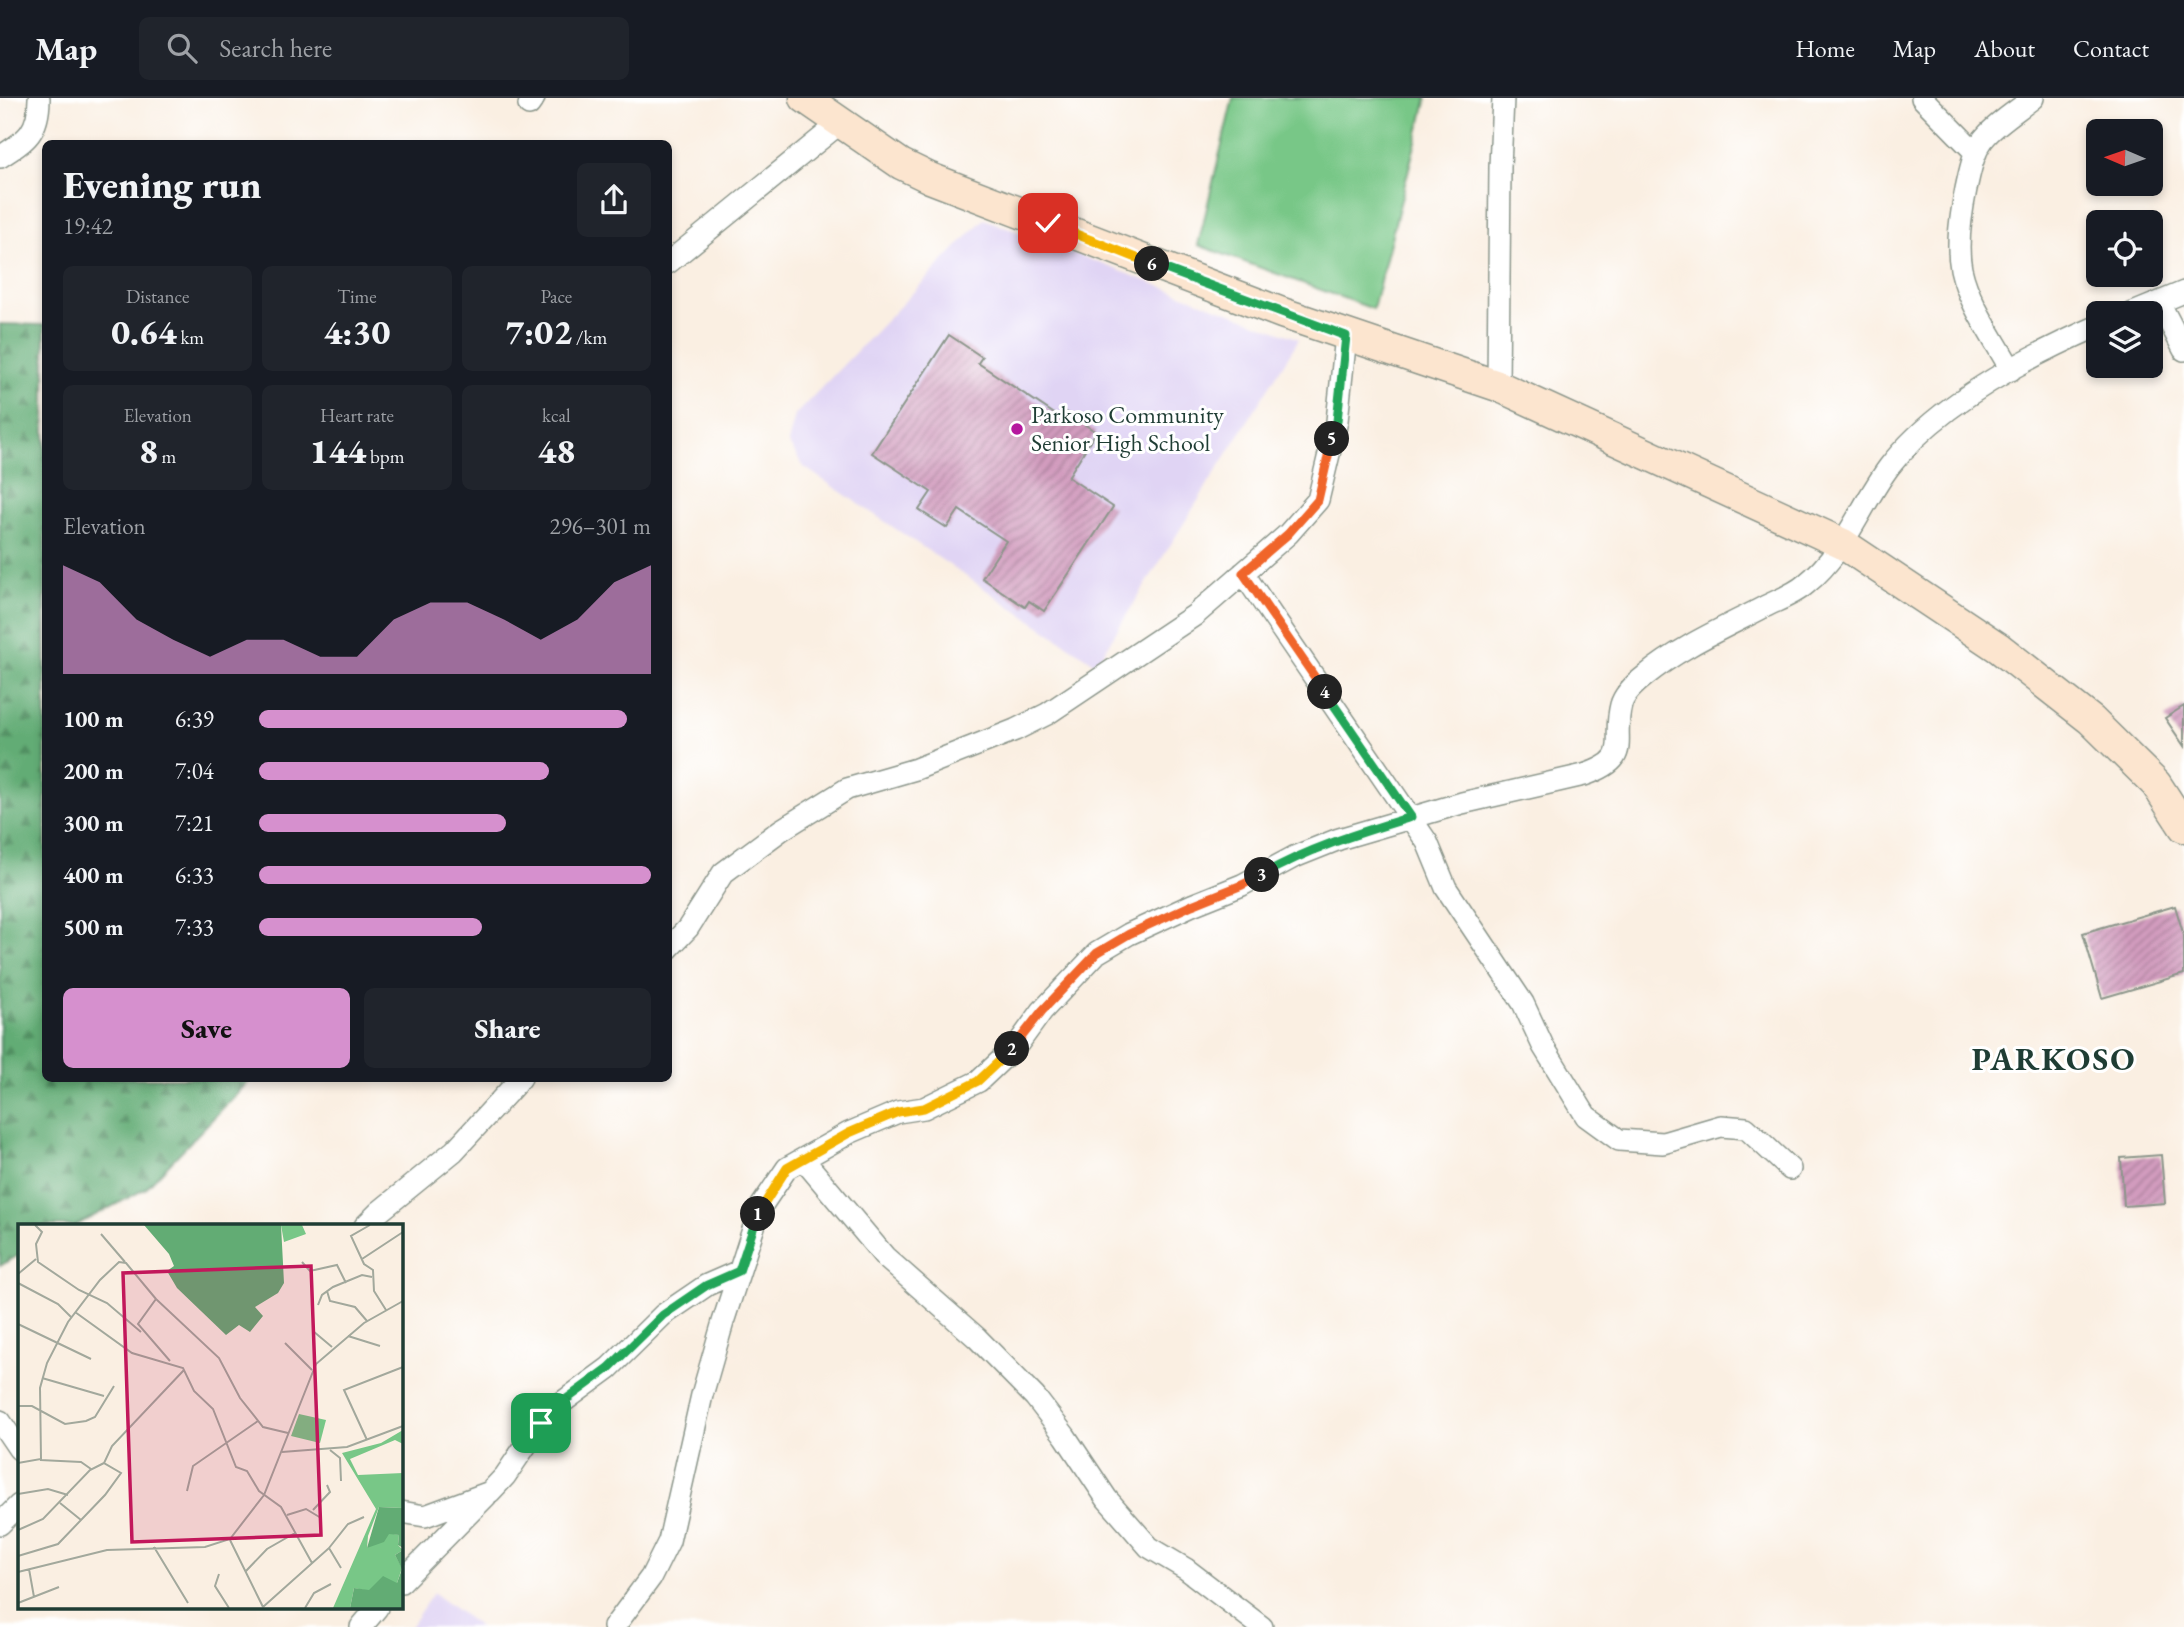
<!DOCTYPE html>
<html lang="en">
<head>
<meta charset="utf-8">
<style>
  :root { --surface:#171b24; --page:#20242c; --text:#f1f3f6; --muted:#9ea1a6; --line:#363941; --accent:#d690ce }
  body { margin:0; font-family:"EB Garamond",serif; background:var(--page); color:var(--text); height:100vh; display:flex; flex-direction:column; font-size:26px; white-space:nowrap }
  * { box-sizing:border-box; margin:0 }
  p { font-size:23px; color:var(--muted) }
  .icon { flex:none; width:38px; height:38px; fill:none; stroke:currentColor; stroke-width:2; stroke-linecap:round; stroke-linejoin:round }
  .map { position:relative; flex:1; overflow:hidden }
  .sheet { position:absolute; left:42px; top:42px; width:630px; height:942px; display:flex; flex-direction:column; background:var(--surface); border-radius:10px; box-shadow:0 4px 10px #0003 }
  .sheet>* { flex:none }
  .needle { width:46px; rotate:272deg }
  .fabs { position:absolute; left:2086px; top:21px; display:grid; gap:14px }
  .fabs a { display:grid; place-items:center; width:77px; height:77px; border-radius:10px; background:var(--surface); box-shadow:0 4px 10px #0003; font-size:35px }
  .pin { position:absolute; display:grid; place-items:center; width:60px; height:60px; color:#fff; margin:-30px; border-radius:14px; box-shadow:0 4px 10px #0006 }
  .km { position:absolute; width:35px; height:35px; margin:-18px; border-radius:50%; background:#222; color:#fff; font-size:19px; line-height:35px; text-align:center }
  .round { display:grid; place-items:center; flex:none; width:74px; height:74px; border-radius:10px; background:var(--page) }
  .headline { display:flex; align-items:center; justify-content:space-between; height:119px; padding:0 21px }
  h1 { font-size:38px; font-weight:800; line-height:52px }
  .stats { display:grid; grid-template-columns:repeat(3,1fr); gap:10px; height:119px; padding:7px 21px }
  .stats div { display:grid; align-content:center; border-radius:10px; background:var(--page); text-align:center }
  .stats b { font-size:35px; font-weight:800 }
  .stats small { font-size:19px; font-weight:400 }
  .stats p { font-size:19px }
  .chart { height:196px; padding:14px 21px }
  .chart p { display:flex; justify-content:space-between }
  .chart svg { width:100%; height:126px; margin-top:7px; fill:var(--accent); opacity:.7 }
  .primary-button { display:flex; gap:14px; margin-top:auto; padding:14px 21px }
  .primary-button a { flex:1; height:80px; border-radius:10px; background:var(--accent); color:#111; font-size:28px; font-weight:800; line-height:80px; text-align:center }
  .primary-button a+a { background:var(--page); color:var(--text) }
  ul { padding:0 21px; list-style:none; font-size:23px }
  li { display:grid; grid-template-columns:112px 84px 1fr; align-items:center; height:52px }
  li i { height:18px; border-radius:9px; background:var(--accent) }
  header { display:flex; align-items:center; gap:42px; box-sizing:border-box; height:98px; padding:0 35px; background:var(--surface); border-bottom:2px solid var(--line) }
  header strong { font-size:33px }
  nav { display:flex; gap:38px; margin-inline-start:auto; font-size:24px }
  .search { width:490px; height:63px; background:var(--page); display:flex; align-items:center; gap:18px; box-sizing:border-box; padding:0 24px; border-radius:10px; color:var(--muted); font-size:26px }
  .map>svg:first-child { display:block }
  .built { fill:#e0d4f4 }
  .forest { fill:url(#forest-firs); stroke:#407454; stroke-width:2 }
  .park { fill:#78c787; stroke:#4c825e; stroke-width:2 }
  .building { fill:url(#building-hatch) }
  .lines { fill:none; stroke-linecap:round; stroke-linejoin:round }
  .street-casing { stroke:#8c968b; stroke-width:24 }
  .secondary-casing { stroke:#8c968b; stroke-width:33 }
  .street { stroke:#fff; stroke-width:21 }
  .secondary { stroke:#fce5cf; stroke-width:30 }
  .split-1-casing { stroke:#fff; stroke-width:14 }
  .split-2-casing { stroke:#fff; stroke-width:14 }
  .split-3-casing { stroke:#fff; stroke-width:14 }
  .split-4-casing { stroke:#fff; stroke-width:14 }
  .split-5-casing { stroke:#fff; stroke-width:14 }
  .split-6-casing { stroke:#fff; stroke-width:14 }
  .split-7-casing { stroke:#fff; stroke-width:14 }
  .split-1 { stroke:#22a559; stroke-width:9 }
  .split-2 { stroke:#f5b400; stroke-width:9 }
  .split-3 { stroke:#f0652b; stroke-width:9 }
  .split-4 { stroke:#22a559; stroke-width:9 }
  .split-5 { stroke:#f0652b; stroke-width:9 }
  .split-6 { stroke:#22a559; stroke-width:9 }
  .split-7 { stroke:#f5b400; stroke-width:9 }
  .poi-dot { fill:#b5179e; stroke:#fff; stroke-width:2.5 }
  .labels { text-anchor:middle; stroke-width:6; stroke-linejoin:round; paint-order:stroke }
  .poi-label { font-size:24px; fill:#1f3d34; stroke:#fff; text-anchor:start }
  .district-label { font-size:32px; font-weight:bold; letter-spacing:2px; fill:#1f3d34; stroke:#fff }
  .inset-road { fill:none; stroke:#a2a89c; stroke-width:2 }
  .view { fill:#c2185b; fill-opacity:0.15; stroke:#c2185b; stroke-width:3.5 }
  .inset-edge { fill:none; stroke:#1f3d34; stroke-width:3.5 }
</style>
</head>
<body>
<header>
<strong>Map</strong>
<div class="search"><svg class="icon" aria-label="search" viewBox="0 0 24 24"><circle cx="10" cy="10" r="6"/><path d="M15 15l6 6"/></svg>Search here</div>
<nav><a>Home</a><a>Map</a><a>About</a><a>Contact</a></nav>
</header>
<div class="map">
<svg width="2184" height="1529" viewBox="0 0 2184 1529">
  <defs>
    <pattern id="forest-firs" width="22" height="20" patternUnits="userSpaceOnUse" patternTransform="scale(1.75)"><rect width="22" height="20" fill="#62ac74"/><path d="M5 1l3.5 6h-7zM16 11l3.5 6h-7z" fill="#508d60"/></pattern>
    <pattern id="building-hatch" width="6" height="6" patternUnits="userSpaceOnUse" patternTransform="scale(1.75)"><rect width="6" height="6" fill="#d29bbe"/><path d="M-1 1l2-2M0 6l6-6M5 7l2-2" fill="none" stroke="#aa809b"/></pattern>
  </defs>
  <rect width="100%" height="100%" fill="#fff"/>
  <filter id="ink" filterUnits="userSpaceOnUse"><feTurbulence type="fractalNoise" baseFrequency=".0143" numOctaves="2"/><feDisplacementMap in="SourceGraphic" scale="14" xChannelSelector="R" yChannelSelector="G"/><feConvolveMatrix kernelMatrix="1 2 1 2 8 2 1 2 1" color-interpolation-filters="sRGB"/></filter>
  <filter id="wash" filterUnits="userSpaceOnUse"><feTurbulence type="fractalNoise" baseFrequency=".00686" numOctaves="4" result="noise"/><feDisplacementMap in="SourceGraphic" scale="28" xChannelSelector="R" yChannelSelector="G"/><feGaussianBlur stdDeviation="1.57" result="paint"/><feColorMatrix in="noise" values="0 0 0 0 0 0 0 0 0 0 0 0 0 0 0 0 0 1.4 0 .05"/><feComposite in="paint" operator="in"/></filter>
  <g filter="url(#wash)">
    <rect width="100%" height="100%" fill="#faefe2"/>
    <path class="built" d="M984,121l315,120 -203,325 -292,-197 -16,-24 7,-28z
      M433,1495l47,34h-70z"/>
    <path class="forest" d="M0,226l45,1 1,753h206l-107,111 -70,37h-56v29l-19,11z"/>
    <path class="park" d="M1233,0h194l-54,211 -175,-64z"/>
    <g id="blocks">
      <path class="building" d="M949,237l33,22 -4,6 84,56 4,-7 30,20 -28,45 45,30 -69,104 -15,-10 -4,6 -43,-29 24,-37 -47,-31 -12,18 -28,-18 12,-18 -59,-39z
        M2184,608v40l-19,-28z
        M2175,808l9,30v38l-82,24 -19,-65z
        M2161,1057l4,48 -41,3 -3,-48z"/>
    </g>
  </g>
  <g filter="url(#ink)">
    <use href="#blocks" fill-opacity="0" stroke="#8c968b" stroke-width="2"/>
    <g class="lines">
      <g class="street-casing">
        <path id="street" d="M1922,0l54,55
          M529,7l5,-7
          M0,59c27,-17 39,-25 39,-59
          M668,165l172,-140
          M2160,206l24,46
          M2133,215l51,-21
          M2011,272c-17,-32 -42,-65 -50,-101 -5,-25 0,-55 5,-80 4,-18 8,-41 21,-54 13,-14 31,-25 46,-37
          M1498,288l2,-219 3,-69
          M1243,475l184,269 19,46 77,115 20,43 43,70 33,24 44,3 58,-17 25,2 44,41
          M668,851l20,-21 35,-55 58,-43 66,-41 69,-20 99,-39 32,-16 148,-99 93,-81 30,-34 19,-79 9,-85
          M803,1061l82,98 92,81 58,59 30,39 42,63 42,48 37,22 76,58
          M365,1128l14,-14 75,-61 67,-73
          M0,1323l19,28
          M401,1414l24,4 65,-24 15,-16 36,-53 19,-19 49,-36 54,-53 44,-30 32,-14
          M0,1426l19,-19
          M401,1484l85,-86
          M361,1529l16,-19
          M614,1529l37,-50 18,-36 33,-146 21,-73 37,-114 27,-40 62,-35 49,-21 26,-4 55,-27 39,-37 24,-33 55,-58 32,-19 63,-29 50,-20 52,-28 45,-18 123,-36 122,-28c51,-17 27,-32 37,-70 3,-11 15,-22 24,-29 35,-29 79,-48 119,-69 14,-7 31,-13 42,-23 39,-31 54,-78 83,-117 47,-62 138,-110 209,-141"/>
      </g>
      <g class="secondary-casing">
        <path id="secondary" d="M805,0l96,66 29,14 352,135 216,73 345,158 156,104 92,72 65,64 28,43"/>
      </g>
      <use href="#street" class="street"/>
      <use href="#secondary" class="secondary"/>
    </g>
  </g>
  <g class="lines" filter="url(#ink)">
    <g class="split-1-casing">
      <path id="split-1" d="M541,1325l19,-19 49,-36 54,-53 44,-30 32,-14 19,-57"/>
    </g>
    <g class="split-2-casing">
      <path id="split-2" d="M758,1116l29,-46 62,-35 49,-21 26,-4 54,-27 34,-32"/>
    </g>
    <g class="split-3-casing">
      <path id="split-3" d="M1012,951l30,-38 55,-58 32,-19 63,-29 50,-20 20,-10"/>
    </g>
    <g class="split-4-casing">
      <path id="split-4" d="M1262,777c47,-27 97,-42 149,-58l-86,-125"/>
    </g>
    <g class="split-5-casing">
      <path id="split-5" d="M1325,594l-82,-119 45,-39 30,-34 14,-61"/>
    </g>
    <g class="split-6-casing">
      <path id="split-6" d="M1152,166l194,72 -9,85 -5,18"/>
    </g>
    <g class="split-7-casing">
      <path id="split-7" d="M1048,125l104,41"/>
    </g>
    <use href="#split-1" class="split-1"/>
    <use href="#split-2" class="split-2"/>
    <use href="#split-3" class="split-3"/>
    <use href="#split-4" class="split-4"/>
    <use href="#split-5" class="split-5"/>
    <use href="#split-6" class="split-6"/>
    <use href="#split-7" class="split-7"/>
  </g>
  <circle class="poi-dot" cx="1017" cy="331" r="7"/>
  <g class="labels">
    <g class="poi-label">
      <text x="1031" y="325">Parkoso Community<tspan x="1031" dy="28">Senior High School</tspan></text>
    </g>
    <g class="district-label">
      <text x="2054" y="972">PARKOSO</text>
    </g>
  </g>
  <g transform="translate(18 1126)">
    <rect width="385" height="385" fill="#faefe2"/>
    <path d="M263,1h21l4,9 -22,8zM385,206v14l-8,-4 -45,19 8,16 45,-2v35l-24,-1 -11,29 -1,12 21,-15 11,2 -1,10 5,5 -8,5 7,13 -5,15 -18,1 -10,7 -15,-3 -4,20h-17l43,-99 -34,-56 39,-10z" fill="#78c787"/>
    <path d="M126,1h137l3,58 -6,10 -23,14 8,9 -13,16 -11,-7 -13,10 -49,-47 -10,-17 7,-5 -5,-12zM361,283l24,1v40l-5,-3 1,-10 -10,-1 -5,8 -17,6zM385,326v58h-53l4,-20 15,2 14,-14 14,7 5,-14 -7,-14z" fill="#62ac74"/>
    <path d="M281,190l27,6 -6,23 -29,-7z" fill="#78c787"/>
    <path class="inset-road" d="M17,1l7,7 -6,12 2,18 41,28 28,13 34,29M352,1l-19,11 13,28 9,6 1,21 12,19M83,10l24,28M344,35l41,-27M284,38l8,9 27,-6 9,18M0,50l18,-15M0,59l40,21 13,13M309,67l3,10 25,6 12,14M300,81l4,-10 11,-8 29,-12 10,2M57,88l57,41 51,15 11,23 19,18 23,58 11,4 12,20 22,16 31,56M0,100l73,35M295,107l19,16M330,112l32,10M267,119l27,27M152,137l-32,-37 18,-25 63,59 21,40 23,29 25,6M24,154l62,18M0,182h14l33,18 21,-3 9,-4 19,-31M349,216l-23,-50 59,-23M312,226l10,8 1,23M264,228l65,-5 56,-21M22,236l41,2 10,7M0,239l23,-4 -1,-71 7,-25 21,-41 32,-42 19,-18 7,1 30,36M169,267l6,-25 65,-45M0,270l30,-5 20,6M42,279l21,17M295,286l17,-18 -3,-7M269,291l19,-6 15,9M0,306l25,-11 47,-49 14,-7M212,316l33,67M136,323l34,56M311,324l19,-24 16,-7M0,332l40,-12 47,-49 16,-22 -17,-10 8,-17 72,-76M11,345l5,28M228,347l21,-22 28,-16M0,348l89,-22 98,-3 25,-8 34,-44 52,-131 48,-41 39,-22M201,350l-4,12 14,22M0,379l41,-16M245,383l66,-59 12,20M287,384l9,-15 17,-9"/>
    <path class="view" d="M293,42l10,269 -189,7 -9,-269z"/>
    <rect width="385" height="385" class="inset-edge"/>
  </g>
</svg>
<div class="fabs">
<a><svg class="needle" viewBox="-14 -14 28 28"><path d="M0-13l5 13h-10z" fill="#e53935"/><path d="M0 13l5-13h-10z" fill="#9ea1a6"/></svg></a>
<a><svg class="icon" aria-label="locate" viewBox="0 0 24 24"><circle cx="12" cy="12" r="6"/><path d="M12 2v4M12 18v4M2 12h4M18 12h4"/></svg></a>
<a><svg class="icon" aria-label="layers" viewBox="0 0 24 24"><path d="M12 4l9 5-9 5-9-5zM3 14l9 5 9-5"/></svg></a>
</div>
<div class="pin" style="left:541px;top:1325px;background:#1e9e55"><svg class="icon" aria-label="arrive" viewBox="0 0 24 24"><path d="M6 21V4h12l-3 4 3 4H6"/></svg></div>
<div class="pin" style="left:1048px;top:125px;background:#d93025"><svg class="icon" aria-label="check" viewBox="0 0 24 24"><path d="M5 12l5 5 9-10"/></svg></div>
<b class="km" style="left:758px;top:1116px">1</b>
<b class="km" style="left:1012px;top:951px">2</b>
<b class="km" style="left:1262px;top:777px">3</b>
<b class="km" style="left:1325px;top:594px">4</b>
<b class="km" style="left:1332px;top:341px">5</b>
<b class="km" style="left:1152px;top:166px">6</b>
<section class="sheet">
<div class="headline"><div><h1>Evening run</h1><p>19:42</p></div><a class="round"><svg class="icon" aria-label="share" viewBox="0 0 24 24"><path d="M12 15V3M7 8l5-5 5 5M5 13v7h14v-7"/></svg></a></div>
<div class="stats">
<div><p>Distance</p><b>0.64<small> km</small></b></div>
<div><p>Time</p><b>4:30</b></div>
<div><p>Pace</p><b>7:02<small> /km</small></b></div>
</div>
<div class="stats">
<div><p>Elevation</p><b>8<small> m</small></b></div>
<div><p>Heart rate</p><b>144<small> bpm</small></b></div>
<div><p>kcal</p><b>48</b></div>
</div>
<div class="chart"><p><span>Elevation</span>296–301 m</p>
<svg viewBox="0 0 160 44" preserveAspectRatio="none"><path d="M0 44V6L10 12L20 25L30 32L40 38L50 32L60 32L70 38L80 38L90 25L100 19L110 19L120 25L130 32L140 25L150 12L160 6V44z"/></svg>
</div>
<ul>
<li><b>100 m</b>6:39<i style="width:94%"></i></li>
<li><b>200 m</b>7:04<i style="width:74%"></i></li>
<li><b>300 m</b>7:21<i style="width:63%"></i></li>
<li><b>400 m</b>6:33<i style="width:100%"></i></li>
<li><b>500 m</b>7:33<i style="width:57%"></i></li>
</ul>
<div class="primary-button"><a>Save</a><a>Share</a></div>
</section>
</div>
</body>
</html>
